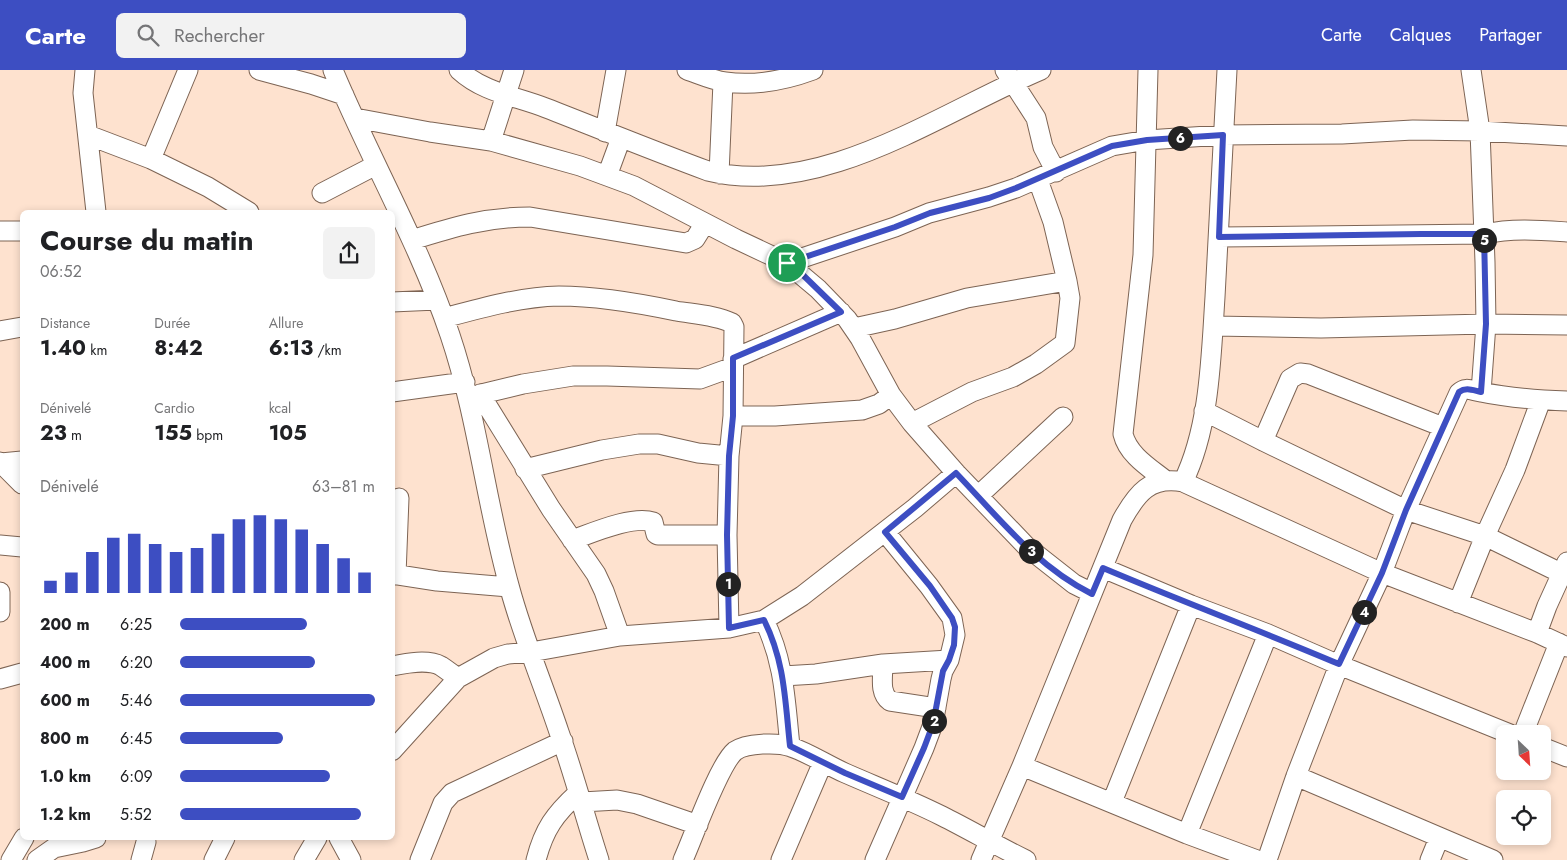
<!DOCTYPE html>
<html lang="fr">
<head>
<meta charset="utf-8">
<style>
  :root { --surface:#fff; --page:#f2f2f2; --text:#202124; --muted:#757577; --accent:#3d4ec2 }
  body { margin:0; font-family:Jost,sans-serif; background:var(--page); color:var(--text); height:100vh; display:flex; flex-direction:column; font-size:19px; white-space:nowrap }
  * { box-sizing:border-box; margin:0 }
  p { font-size:16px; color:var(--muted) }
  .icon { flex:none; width:28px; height:28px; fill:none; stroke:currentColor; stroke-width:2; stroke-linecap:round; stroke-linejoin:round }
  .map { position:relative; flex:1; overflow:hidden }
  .side { position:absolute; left:20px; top:140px; width:375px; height:630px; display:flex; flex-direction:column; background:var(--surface); border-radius:8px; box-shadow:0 2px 8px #0003 }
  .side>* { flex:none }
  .needle { width:32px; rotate:155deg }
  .buttons { position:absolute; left:1496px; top:655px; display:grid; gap:10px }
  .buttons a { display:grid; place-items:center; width:55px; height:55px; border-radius:8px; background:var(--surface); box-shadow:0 2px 8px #0003; font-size:25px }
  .pin { position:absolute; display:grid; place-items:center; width:42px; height:42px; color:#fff; margin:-21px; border:2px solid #fff; border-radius:50%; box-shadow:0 1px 5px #0007 }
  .km { position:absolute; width:25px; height:25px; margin:-12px; border-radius:50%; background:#222; color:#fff; font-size:14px; line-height:25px; text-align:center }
  .round { display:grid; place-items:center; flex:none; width:52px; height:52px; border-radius:8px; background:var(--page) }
  .overview { display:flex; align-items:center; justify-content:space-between; height:85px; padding:0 20px }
  h1 { font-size:28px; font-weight:700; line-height:38px }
  .figures { display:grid; grid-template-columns:repeat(3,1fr); gap:8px; height:85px; padding:5px 20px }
  .figures div { display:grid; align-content:center }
  .figures b { font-size:21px; font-weight:700 }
  .figures small { font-size:14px; font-weight:400 }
  .figures p { font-size:14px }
  .chart { height:140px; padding:10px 20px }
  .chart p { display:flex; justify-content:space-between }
  .chart svg { width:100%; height:90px; margin-top:5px; stroke:var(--accent); stroke-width:6 }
  ul { padding:0 20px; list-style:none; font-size:16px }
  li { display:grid; grid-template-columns:80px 60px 1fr; align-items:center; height:38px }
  li i { height:12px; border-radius:6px; background:var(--accent) }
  header { display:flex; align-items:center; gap:30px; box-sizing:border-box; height:70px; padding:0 25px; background:var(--accent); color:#fff }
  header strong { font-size:24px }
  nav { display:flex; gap:28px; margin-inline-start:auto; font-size:18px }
  .search { width:350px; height:45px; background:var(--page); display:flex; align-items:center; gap:12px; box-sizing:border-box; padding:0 18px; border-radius:8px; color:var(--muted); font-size:19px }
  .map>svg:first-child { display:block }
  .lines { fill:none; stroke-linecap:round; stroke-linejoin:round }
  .minor-casing { stroke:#7d6454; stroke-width:21 }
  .minor { stroke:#fff; stroke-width:19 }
  .route-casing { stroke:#fff; stroke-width:10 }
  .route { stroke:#3d4ec2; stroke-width:6 }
</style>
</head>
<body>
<header>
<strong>Carte</strong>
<div class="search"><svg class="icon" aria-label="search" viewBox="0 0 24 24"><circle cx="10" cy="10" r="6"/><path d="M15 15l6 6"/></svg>Rechercher</div>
<nav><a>Carte</a><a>Calques</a><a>Partager</a></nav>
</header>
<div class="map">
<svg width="1567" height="790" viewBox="0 0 1567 790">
  <rect width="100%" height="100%" fill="#fee2cf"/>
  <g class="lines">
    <g class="minor-casing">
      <path id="minor" d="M85,0l-2,23 13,119
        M259,0l52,14 33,11
        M333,0c37,89 86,173 117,265 28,83 36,170 60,254 13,48 33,95 49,143 15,42 26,85 40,128
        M459,0c25,23 57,26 87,38 54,21 108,43 162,63 113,28 233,-59 333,-101
        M687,0c12,4 25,10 38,12 29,4 61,-2 88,-12
        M1005,0l31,48 7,29 13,25
        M1148,0l-5,185 -20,179c5,21 27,34 42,46
        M1471,0l9,61 5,131 1,62 -5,68
        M355,48l75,14 61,9 89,25 54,20 102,53 51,24 31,26 29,30 13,19 31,57 21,28 44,50 71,74 47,37 18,9
        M605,62l11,-62
        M88,65l63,24 57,28 41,25
        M491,71l23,-71
        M151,89l37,-89
        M719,104l4,-92
        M607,106l14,-38
        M322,123l54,-28
        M0,161h22
        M1219,167l265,-3c28,-6 54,-4 83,-2
        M412,170c41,-13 74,-23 118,-23l156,26 9,-4 10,-16
        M787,193l108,-36 34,-14 60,-16 27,-9 96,-42 35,-6 76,-5 119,-1 71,-4 67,1 87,5
        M392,232l45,-2
        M444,248c37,-10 76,-21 115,-22 39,0 79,7 117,15 18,3 40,4 56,12l2,4 -1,89 -4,40 -2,79 2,93
        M1214,256l107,2 165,-4 81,1
        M854,258l41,-9 72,-21 100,-17
        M0,261l22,-4
        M733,289l108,-47
        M392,322l73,-10
        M480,324l71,115 45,65 8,17 16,45 109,-8 35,-8 38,-24 113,-88 41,-35
        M469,327l54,-13 50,-8h34l93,3 33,-12
        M1541,330l-26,70 -30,66 82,40
        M1204,341l59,30 143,69 79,26 -27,67
        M733,346h42l87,-6 17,-6 12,-9
        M912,353l60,-31 41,-15 23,-13 29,-21 5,-45 -3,-17 -14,-59 -15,-42
        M1263,371l27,-62 10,-6 8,1 135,53
        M0,392l22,22
        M1,393l21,-2
        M525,399l77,-19 37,-6h19l40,9 31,3
        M1183,412c27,-55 28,-125 32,-185 4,-76 8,-151 12,-227
        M978,426l85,-79
        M572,470c20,-7 61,-25 81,-18l3,12 2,1h69
        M0,475l22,2
        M1103,498l88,37 77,29 71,31 171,69
        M392,504l45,7 72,6
        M396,505l3,-77
        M0,522v20
        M764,550c21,43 21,81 26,126
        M1537,563l10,-27 20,-44
        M883,594c0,13 -4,29 7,37l46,7
        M392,596c15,-3 36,-7 49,0 6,4 11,8 17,12
        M783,606l33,-2 67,-10 66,-4
        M0,609l22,-6
        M1523,664l36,-91
        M1542,677l25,10
        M392,681l66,-73 36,-20 14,-4 23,-2 89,-16
        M1022,696l165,68 70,26
        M1296,706l197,84
        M582,732l35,-2 20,4 61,21
        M1112,732l79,-197
        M1187,764l81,-200
        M339,768l12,22
        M11,790l13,-22
        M37,790l17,-12 29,-6 13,-4
        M141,790l5,-18
        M214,790l11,-22
        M304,790l13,-22
        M420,790l23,-57 9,-10 111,-52
        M536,790c8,-31 19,-46 42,-67
        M683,790c10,-22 36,-96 52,-109 11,-8 43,-9 56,-4 18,6 36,18 54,26 32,14 65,27 97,43 28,14 55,30 84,44
        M781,790l42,-98
        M875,790l49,-112 9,-24 8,-45 2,-8 6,-11 6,-25 -3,-17 -23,-32 -44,-54
        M981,790l41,-94 100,-246c15,-27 28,-44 61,-38l199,91 155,60 30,14
        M1267,790l29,-84 43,-111 43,-92 24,-63 53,-117c7,-7 13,-2 22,-1 28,6 57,8 86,9
        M1430,790l9,-22"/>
    </g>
    <use href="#minor" class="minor"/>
  </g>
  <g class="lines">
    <g class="route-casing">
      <path id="route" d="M1223,65l-4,102 202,-3h63l2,90 -5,68c-9,-2 -15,-5 -22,0l-53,118 -24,63 -43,91c-78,-33 -158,-63 -236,-96l-11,26c-55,-27 -94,-77 -136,-121l-71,59 45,54 22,32 3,9 -1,18 -5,15 -6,11 -10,53 -9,24 -22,49 -57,-24 -55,-27c-5,-45 -5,-84 -26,-126l-35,8 -2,-93 2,-79 4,-40v-58l108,-46 -37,-36 -17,-13 108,-36 35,-14 59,-15 27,-10 96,-42 35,-6z"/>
    </g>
    <use href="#route" class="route"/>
  </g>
</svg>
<div class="buttons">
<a><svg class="needle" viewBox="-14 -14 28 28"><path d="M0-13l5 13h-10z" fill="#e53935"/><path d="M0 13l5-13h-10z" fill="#757577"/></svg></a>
<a><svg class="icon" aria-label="locate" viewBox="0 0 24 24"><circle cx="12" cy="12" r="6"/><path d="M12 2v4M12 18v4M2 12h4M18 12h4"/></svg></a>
</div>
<div class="pin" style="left:787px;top:193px;background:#1e9e55"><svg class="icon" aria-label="arrive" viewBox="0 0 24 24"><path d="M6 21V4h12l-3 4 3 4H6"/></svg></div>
<b class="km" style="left:728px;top:514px">1</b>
<b class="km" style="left:934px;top:651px">2</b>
<b class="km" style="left:1031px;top:481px">3</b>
<b class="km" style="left:1364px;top:542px">4</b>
<b class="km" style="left:1484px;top:170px">5</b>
<b class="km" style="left:1180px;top:68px">6</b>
<section class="side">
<div class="overview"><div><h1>Course du matin</h1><p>06:52</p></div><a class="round"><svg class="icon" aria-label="share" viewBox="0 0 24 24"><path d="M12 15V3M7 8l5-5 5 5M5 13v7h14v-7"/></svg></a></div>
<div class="figures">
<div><p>Distance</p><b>1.40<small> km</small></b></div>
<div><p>Durée</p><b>8:42</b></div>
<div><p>Allure</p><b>6:13<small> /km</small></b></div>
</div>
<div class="figures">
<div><p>Dénivelé</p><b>23<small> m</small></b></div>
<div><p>Cardio</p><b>155<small> bpm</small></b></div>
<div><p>kcal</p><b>105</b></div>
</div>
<div class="chart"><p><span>Dénivelé</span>63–81 m</p>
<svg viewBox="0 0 160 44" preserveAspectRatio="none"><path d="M5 44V38M15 44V34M25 44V24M35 44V17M45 44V15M55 44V20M65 44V24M75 44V22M85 44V15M95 44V8M105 44V6M115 44V8M125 44V13M135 44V20M145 44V27M155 44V34"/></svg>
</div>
<ul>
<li><b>200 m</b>6:25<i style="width:65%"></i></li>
<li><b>400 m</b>6:20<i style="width:69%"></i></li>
<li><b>600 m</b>5:46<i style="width:100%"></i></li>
<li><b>800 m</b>6:45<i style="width:53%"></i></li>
<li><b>1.0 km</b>6:09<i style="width:77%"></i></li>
<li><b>1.2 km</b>5:52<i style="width:93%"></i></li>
</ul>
</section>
</div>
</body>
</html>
